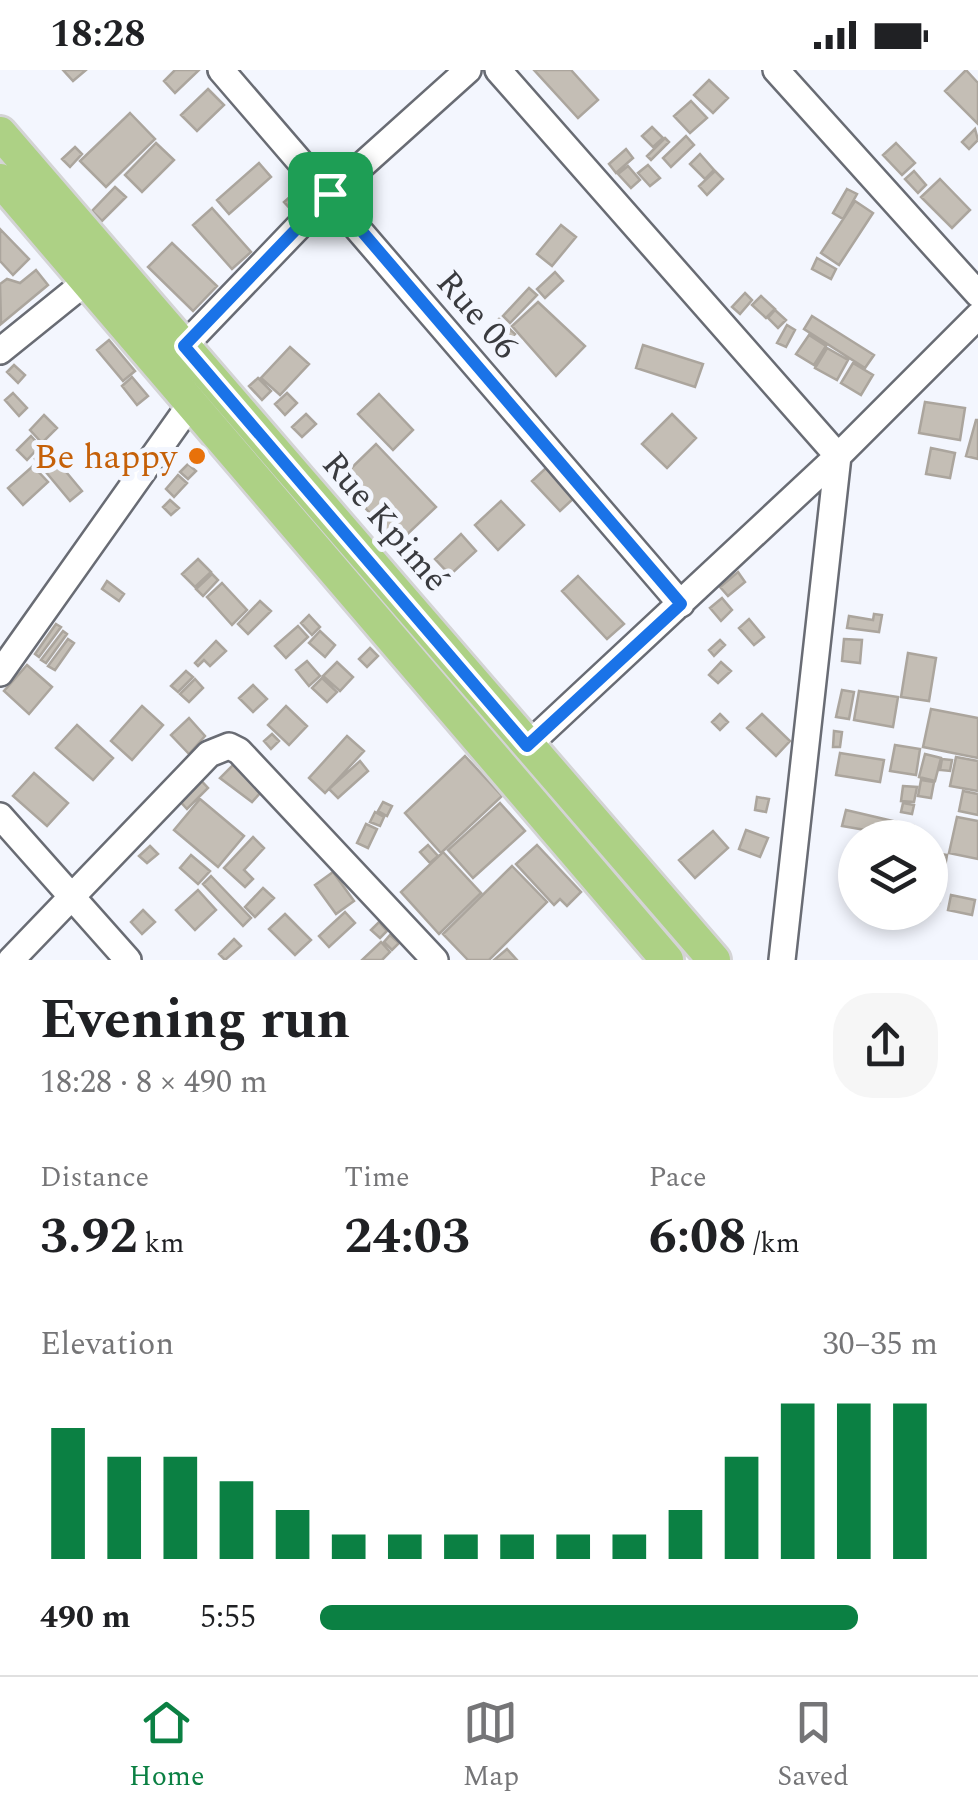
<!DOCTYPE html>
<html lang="en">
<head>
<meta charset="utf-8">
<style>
  :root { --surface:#fff; --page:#f6f6f6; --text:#202124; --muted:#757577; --line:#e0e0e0; --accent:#0b8043 }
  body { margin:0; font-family:Spectral,serif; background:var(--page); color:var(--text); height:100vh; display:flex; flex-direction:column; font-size:38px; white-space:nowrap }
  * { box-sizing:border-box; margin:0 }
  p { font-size:32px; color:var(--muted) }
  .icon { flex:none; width:55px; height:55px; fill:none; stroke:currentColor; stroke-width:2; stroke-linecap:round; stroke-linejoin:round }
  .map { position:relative; height:890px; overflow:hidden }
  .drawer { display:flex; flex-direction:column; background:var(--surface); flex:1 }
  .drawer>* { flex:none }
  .tools { position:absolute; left:838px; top:750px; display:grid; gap:20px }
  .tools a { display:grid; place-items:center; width:110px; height:110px; border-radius:50%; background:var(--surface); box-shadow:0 5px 15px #0003; font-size:50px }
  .pin { position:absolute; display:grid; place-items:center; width:85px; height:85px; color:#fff; margin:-42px; border-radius:20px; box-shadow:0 5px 15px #0006 }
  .round { display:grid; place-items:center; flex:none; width:105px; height:105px; border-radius:40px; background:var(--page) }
  .summary { display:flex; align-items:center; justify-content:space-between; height:170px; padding:0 40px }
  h1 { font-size:55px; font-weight:700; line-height:75px }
  .metrics { display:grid; grid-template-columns:repeat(3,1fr); gap:15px; height:170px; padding:10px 40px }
  .metrics div { display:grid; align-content:center }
  .metrics b { font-size:50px; font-weight:700 }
  .metrics small { font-size:28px; font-weight:400 }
  .metrics p { font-size:28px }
  .chart { height:280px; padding:20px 40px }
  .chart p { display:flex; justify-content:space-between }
  .chart svg { width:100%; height:180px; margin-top:10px; stroke:var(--accent); stroke-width:6 }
  ul { padding:0 40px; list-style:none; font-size:32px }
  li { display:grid; grid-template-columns:160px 120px 1fr; align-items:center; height:75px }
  li i { height:25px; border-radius:12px; background:var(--accent) }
  .status { display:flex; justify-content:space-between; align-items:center; height:70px; padding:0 50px; background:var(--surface); direction:ltr }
  .status svg { height:28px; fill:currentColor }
  .tab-bar { display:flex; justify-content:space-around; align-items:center; height:140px; border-top:2px solid var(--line); background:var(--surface); font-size:28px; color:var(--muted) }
  .tab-bar a { display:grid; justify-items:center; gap:5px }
  .tab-bar .active { color:var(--accent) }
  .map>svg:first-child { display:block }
  .building { fill:#c4beb5; stroke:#aba59d; stroke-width:2.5 }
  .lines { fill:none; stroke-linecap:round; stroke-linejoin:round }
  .minor-casing { stroke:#696c74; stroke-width:30 }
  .major-casing { stroke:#d4d4d5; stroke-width:38 }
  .minor { stroke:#fff; stroke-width:25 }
  .major { stroke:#add185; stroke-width:32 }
  .route-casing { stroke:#fff; stroke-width:20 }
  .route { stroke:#1a73e8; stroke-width:12 }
  .food-dot { fill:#e8710a; stroke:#f3f6fe; stroke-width:4 }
  .labels { text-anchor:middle; stroke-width:10; stroke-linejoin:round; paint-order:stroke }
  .street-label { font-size:35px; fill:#3a3b3f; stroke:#f3f6fe }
  .food-label { font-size:35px; fill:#c56008; stroke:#f3f6fe; text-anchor:end }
</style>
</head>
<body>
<div class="status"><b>18:28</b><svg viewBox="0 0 49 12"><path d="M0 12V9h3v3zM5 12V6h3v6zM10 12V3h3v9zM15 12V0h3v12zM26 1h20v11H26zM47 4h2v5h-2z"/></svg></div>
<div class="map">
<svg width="978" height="890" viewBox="0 0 978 890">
  <rect width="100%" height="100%" fill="#f3f6fe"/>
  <path class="building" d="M63,0h23l-13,11z
    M175,0h24l-24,23 -11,-12z
    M534,0h37l27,30 -20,18z
    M966,0l12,13v41l-33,-33z
    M709,10l19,18 -15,15 -19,-18z
    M208,19l16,16 -27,26 -16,-16z
    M691,31l16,17 -17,15 -16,-17z
    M130,43l25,26 -49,48 -26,-26z
    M652,57l11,11 -10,9 -11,-11z
    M975,59l3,11 -9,9 -7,-7z
    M686,66l8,9 -23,22 -8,-9z
    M665,68l4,4 -18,18 -4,-4z
    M156,73l18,17 -32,32 -17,-17z
    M896,73l19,20 -13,12 -19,-20z
    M75,77l7,7 -12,13 -8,-8z
    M626,79l7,9 -17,15 -7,-9z
    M700,84l14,16 -9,9 -15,-15z
    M259,93l12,14 -42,37 -12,-14z
    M648,95l12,13 -10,8 -12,-13z
    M628,96l12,14 -9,8 -13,-14z
    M715,101l8,8 -16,16 -8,-9z
    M914,101l12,14 -8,8 -13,-14z
    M940,109l30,31 -18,18 -31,-31z
    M115,117l11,10 -24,24 -10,-10z
    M847,119l10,5 -14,25 -10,-6z
    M293,124l10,12 -9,7 -10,-11z
    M855,131l18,12 -34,52 -18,-12z
    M212,138l39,44 -19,17 -39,-44z
    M561,155l15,12 -24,29 -15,-12z
    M0,159l29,30 -16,16 -13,-14z
    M172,173l45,43 -24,25 -45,-44z
    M817,188l19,11 -5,10 -19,-10z
    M36,200l12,15 -47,39 -1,-40 7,-5 13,4z
    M555,202l8,9 -18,17 -8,-9z
    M529,218l8,7 -27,28 -7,-7z
    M745,223l7,7 -12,14 -8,-7z
    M761,226l14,13 -9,9 -14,-13z
    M538,232l47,44 -29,30 -44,-50z
    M775,240l11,10 -8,8 -10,-10z
    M812,246l62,39 -9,13 -61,-39z
    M499,249l16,15 -12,13 -16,-15z
    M787,255l8,5 -9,17 -9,-4z
    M809,265l17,11 -12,19 -18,-11z
    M109,270l26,31 -12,10 -26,-31z
    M643,275l60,19 -8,23 -59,-19z
    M290,277l19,17 -29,31 -19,-17z
    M827,278l21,12 -11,20 -22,-12z
    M853,293l20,12 -12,20 -20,-12z
    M14,295l11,10 -7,8 -11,-11z
    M132,307l16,19 -11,9 -15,-19z
    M258,308l13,13 -9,9 -13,-14z
    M13,323l14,15 -8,8 -14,-16z
    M287,323l10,10 -12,12 -10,-11z
    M379,324l34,36 -20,20 -35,-36z
    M925,332l40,6 -5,32 -41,-7z
    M306,344l10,10 -14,13 -10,-10z
    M672,344l24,24 -29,30 -25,-24z
    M44,345l13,13 -15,15 -12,-13z
    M976,350h2v39l-12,-3z
    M31,366l9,10 -13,14 -10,-10z
    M376,374l60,63 -38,36 -59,-63z
    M931,378l24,5 -5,25 -24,-4z
    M47,379l35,42 -12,10 -35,-42z
    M188,394l8,7 -8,8 -8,-7z
    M33,396l15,16 -25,23 -15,-17z
    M546,398l28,30 -14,13 -28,-30z
    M178,405l9,8 -13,14 -8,-8z
    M170,430l9,8 -8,7 -8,-8z
    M501,431l23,24 -26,25 -23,-25z
    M461,464l15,17 -26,24 -15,-16z
    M198,489l13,13 -16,15 -13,-13z
    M738,502l7,10 -17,14 -8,-9z
    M212,504l6,6 -15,16 -7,-7z
    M578,506l46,48 -17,15 -45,-48z
    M107,511l17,13 -5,7 -17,-12z
    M222,513l25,27 -15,15 -25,-28z
    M722,528l10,12 -11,11 -11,-13z
    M260,531l11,10 -23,23 -10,-10z
    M874,544l8,1 -3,17 -32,-4 2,-12 24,4z
    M309,545l11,12 -8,8 -11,-12z
    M749,549l15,18 -10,8 -15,-17z
    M56,554l5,3 -22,30 -4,-3z
    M298,556l10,11 -22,21 -11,-12z
    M63,561l4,3 -21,29 -5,-3z
    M320,561l15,14 -10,12 -16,-14z
    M68,569l6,4 -19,27 -7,-4z
    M844,569l18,1 -2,23 -18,-2z
    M720,570l5,5 -11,11 -5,-6z
    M216,571l10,10 -16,15 -6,-6 -6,6 -3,-3z
    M370,578l8,8 -11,11 -8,-8z
    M908,583l28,5 -7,43 -28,-4z
    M307,591l13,15 -11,10 -13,-16z
    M337,592l16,15 -13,14 -17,-15z
    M721,592l10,9 -13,12 -9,-8z
    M27,595l25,22 -23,27 -25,-23z
    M186,601l7,6 -15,15 -7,-6z
    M322,608l15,14 -10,10 -15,-14z
    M195,609l8,9 -14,14 -9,-8z
    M253,615l14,14 -14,13 -14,-14z
    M842,620l12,2 -5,27 -13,-2z
    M859,621l39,6 -5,30 -39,-7z
    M142,636l21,19 -31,35 -21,-19z
    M286,636l21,20 -18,19 -21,-20z
    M931,639l47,9v40l-55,-11z
    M720,644l8,8 -8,8 -8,-8z
    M762,644l28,27 -14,15 -29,-28z
    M189,648l16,18 -16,18 -18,-19z
    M77,655l36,33 -20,22 -37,-32z
    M834,661l8,1 -2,15h-7z
    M272,664l7,7 -8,8 -7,-8z
    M347,666l17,15 -39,42 -16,-15z
    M895,675l25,4 -4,26 -26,-4z
    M840,683l44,7 -4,22 -44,-7z
    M925,684l16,4 -6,23 -16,-4z
    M465,686l37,40 -61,57 -36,-40z
    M956,687l22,4v30l-28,-5z
    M942,689l10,1 -2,11 -10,-1z
    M360,691l8,10 -30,27 -9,-9z
    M233,695l28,27 -9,10 -32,-24z
    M34,703l34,30 -21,23 -34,-30z
    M196,705l12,13 -21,21 -12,-13z
    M921,710l13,2 -3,16 -13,-2z
    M903,716l14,1 -3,15 -13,-1z
    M963,721l15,3v21l-19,-4z
    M757,727l12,2 -3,13 -11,-2z
    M200,729l44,37 -26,31 -44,-37z
    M383,732l9,4 -5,10 -9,-5z
    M500,733l25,28 -52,47 -25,-28z
    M903,733l11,2 -2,9 -11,-2z
    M846,740l68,16 -2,12 -70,-12z
    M375,742l9,5 -4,9 -10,-4z
    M957,747l21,4v38l-29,-6z
    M366,754l11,5 -9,19 -11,-5z
    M746,760l22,8 -8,19 -21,-8z
    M713,761l15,17 -33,30 -16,-18z
    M253,767l11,11 -20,22 9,9 -8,8 -21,-19z
    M428,775l10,11 -8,7 -10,-11z
    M537,775l44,47 -14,14 -7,-7 -6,6 -38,-41z
    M150,776l8,8 -11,9 -8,-7z
    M443,782l38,41 -42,41 -38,-42z
    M930,782l17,3 -8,48 -9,-1z
    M191,785l19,16 -12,13 -18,-16z
    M512,796l35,36 -58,58h-21l-25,-26z
    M333,802l21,29 -18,13 -21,-29z
    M211,806l40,42 -8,8 -40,-42z
    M263,818l11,10 -19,19 -10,-10z
    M198,820l18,20 -21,20 -19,-20z
    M951,825l24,5 -3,15 -24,-5z
    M143,840l12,12 -13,12 -11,-12z
    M345,842l10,11 -26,24 -10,-11z
    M285,844l26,26 -16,15 -26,-26z
    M379,852l8,9 -7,7 -9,-8z
    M390,865l9,8 -7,7 -8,-8z
    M234,869l7,7 -16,14 -6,-6z
    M381,872l9,10 -8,8h-20z
    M507,879l10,11h-23z"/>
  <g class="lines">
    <g class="minor-casing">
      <path id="minor" d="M221,0l460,534
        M498,0l340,386 -56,504
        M776,0l202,224
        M184,276l146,-152 138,-124
        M0,281l88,-71
        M0,603l192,-271
        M527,676l311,-290 140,-140
        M0,746l128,144
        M11,890l198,-206 20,-8 10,5 196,209"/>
    </g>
    <g class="major-casing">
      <path id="major" d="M0,63l714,827
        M0,110l667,780"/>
    </g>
    <use href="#minor" class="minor"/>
    <use href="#major" class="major"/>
  </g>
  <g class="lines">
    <g class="route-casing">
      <path id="route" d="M330,124l351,410 -154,142 -343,-400z"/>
    </g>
    <use href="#route" class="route"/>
  </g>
  <circle class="food-dot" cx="197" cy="386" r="10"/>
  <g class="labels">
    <g class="street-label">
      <text transform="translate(478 244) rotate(49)" y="12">Rue 06</text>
      <text transform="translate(386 451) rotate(49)" y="12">Rue Kpimé</text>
    </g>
    <g class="food-label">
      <text x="177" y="398">Be happy</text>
    </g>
  </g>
</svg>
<div class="tools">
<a><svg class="icon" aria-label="layers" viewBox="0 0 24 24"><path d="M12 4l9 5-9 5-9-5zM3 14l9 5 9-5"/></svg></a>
</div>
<div class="pin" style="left:330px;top:124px;background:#1e9e55"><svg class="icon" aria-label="arrive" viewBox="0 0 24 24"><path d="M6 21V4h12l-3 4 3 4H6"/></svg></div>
</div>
<section class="drawer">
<div class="summary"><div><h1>Evening run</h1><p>18:28 · 8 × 490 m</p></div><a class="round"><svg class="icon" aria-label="share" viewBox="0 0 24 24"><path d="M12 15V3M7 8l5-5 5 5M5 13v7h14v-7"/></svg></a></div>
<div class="metrics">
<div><p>Distance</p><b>3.92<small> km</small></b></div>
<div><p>Time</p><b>24:03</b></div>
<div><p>Pace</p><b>6:08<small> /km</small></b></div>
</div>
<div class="chart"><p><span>Elevation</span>30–35 m</p>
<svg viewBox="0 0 160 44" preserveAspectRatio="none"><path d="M5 44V12M15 44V19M25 44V19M35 44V25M45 44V32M55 44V38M65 44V38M75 44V38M85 44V38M95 44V38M105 44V38M115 44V32M125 44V19M135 44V6M145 44V6M155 44V6"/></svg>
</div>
<ul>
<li><b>490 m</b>5:55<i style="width:87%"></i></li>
</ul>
</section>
<nav class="tab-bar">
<a class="active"><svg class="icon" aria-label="home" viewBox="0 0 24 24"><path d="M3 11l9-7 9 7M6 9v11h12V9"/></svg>Home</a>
<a><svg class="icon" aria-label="map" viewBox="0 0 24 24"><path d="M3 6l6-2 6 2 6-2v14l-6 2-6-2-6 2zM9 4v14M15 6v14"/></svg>Map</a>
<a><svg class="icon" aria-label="saved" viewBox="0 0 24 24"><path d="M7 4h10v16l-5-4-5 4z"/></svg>Saved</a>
</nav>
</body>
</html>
